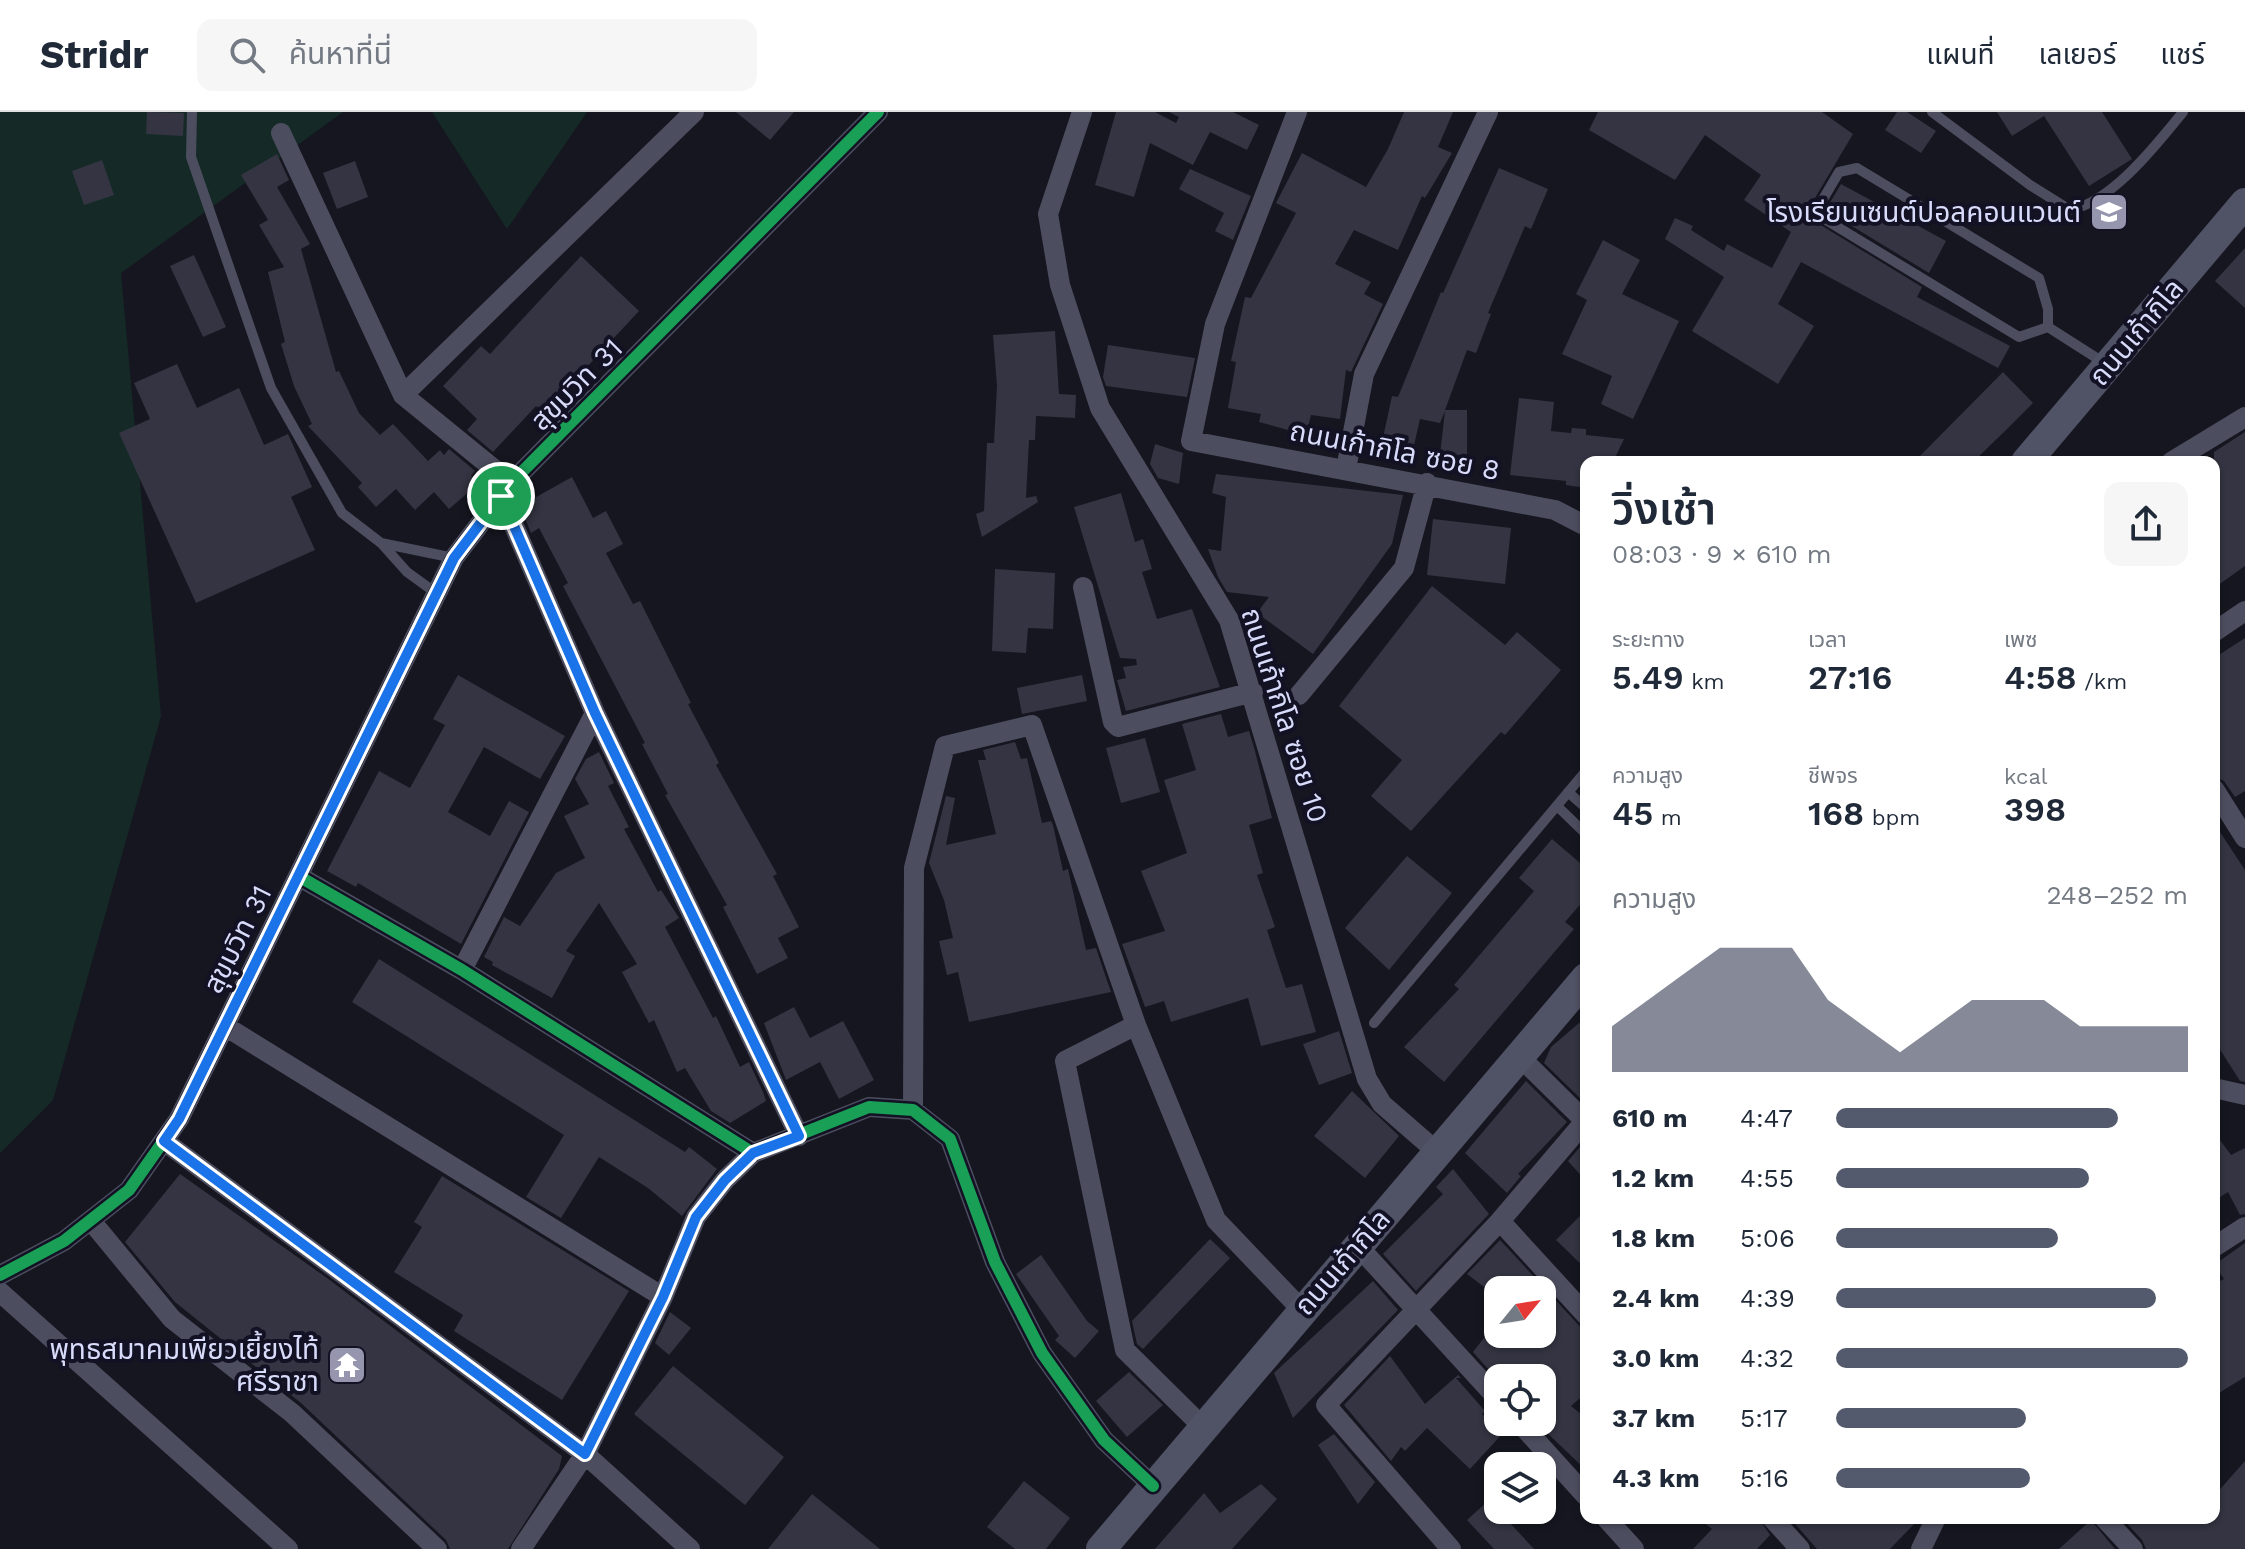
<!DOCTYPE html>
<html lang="th">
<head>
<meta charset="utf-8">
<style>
  :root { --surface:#fff; --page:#f6f6f7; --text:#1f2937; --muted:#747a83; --line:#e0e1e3; --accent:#545a6d }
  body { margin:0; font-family:"Work Sans","Noto Sans Thai",sans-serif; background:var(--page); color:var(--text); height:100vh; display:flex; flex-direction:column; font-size:30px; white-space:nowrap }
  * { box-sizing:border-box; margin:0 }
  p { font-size:26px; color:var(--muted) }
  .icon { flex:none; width:44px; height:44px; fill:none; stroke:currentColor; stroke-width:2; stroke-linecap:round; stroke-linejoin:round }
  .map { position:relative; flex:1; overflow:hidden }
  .drawer { position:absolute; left:1580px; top:344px; width:640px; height:1068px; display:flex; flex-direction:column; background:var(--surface); border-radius:16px; box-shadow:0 2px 6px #0004 }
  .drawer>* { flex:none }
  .needle { width:52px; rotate:60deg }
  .fabs { position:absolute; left:1484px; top:1164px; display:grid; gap:16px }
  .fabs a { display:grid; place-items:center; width:72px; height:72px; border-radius:16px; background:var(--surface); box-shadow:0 2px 6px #0004; font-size:40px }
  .pin { position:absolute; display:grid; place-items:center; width:68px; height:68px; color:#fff; margin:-34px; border:4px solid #fff; border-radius:50%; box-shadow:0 2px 8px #0007 }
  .round { display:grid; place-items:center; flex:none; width:84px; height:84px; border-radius:16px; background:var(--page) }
  .headline { display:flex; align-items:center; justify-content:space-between; height:136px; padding:0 32px }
  h1 { font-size:44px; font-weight:600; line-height:60px }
  .metrics { display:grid; grid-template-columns:repeat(3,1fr); gap:12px; height:136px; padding:8px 32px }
  .metrics div { display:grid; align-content:center }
  .metrics b { font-size:34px; font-weight:600 }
  .metrics small { font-size:22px; font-weight:400 }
  .metrics p { font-size:22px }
  .chart { height:224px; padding:16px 32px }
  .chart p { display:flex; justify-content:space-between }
  .chart svg { width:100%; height:144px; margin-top:8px; fill:var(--accent); opacity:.7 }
  ul { padding:0 32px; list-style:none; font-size:26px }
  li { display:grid; grid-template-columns:128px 96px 1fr; align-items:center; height:60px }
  li i { height:20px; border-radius:10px; background:var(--accent) }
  header { display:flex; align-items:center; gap:48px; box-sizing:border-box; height:112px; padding:0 40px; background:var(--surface); border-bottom:2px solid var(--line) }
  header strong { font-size:38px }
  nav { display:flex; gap:44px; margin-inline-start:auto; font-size:28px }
  .search { width:560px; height:72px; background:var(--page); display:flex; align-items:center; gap:20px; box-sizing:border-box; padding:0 28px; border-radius:16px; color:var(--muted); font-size:30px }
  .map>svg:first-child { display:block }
  .green { fill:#152a27 }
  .building { fill:#343442 }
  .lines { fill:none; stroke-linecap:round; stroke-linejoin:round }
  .service { stroke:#4c4e5f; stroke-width:10 }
  .minor { stroke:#4c4e5f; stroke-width:20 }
  .secondary { stroke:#505265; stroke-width:30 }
  .cycleway-casing { stroke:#121224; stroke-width:17 }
  .cycleway { stroke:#1a9f57; stroke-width:12 }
  .route-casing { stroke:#fff; stroke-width:16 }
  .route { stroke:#1a73e8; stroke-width:10 }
  .labels { text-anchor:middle; stroke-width:8; stroke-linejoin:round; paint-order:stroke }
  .poi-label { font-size:28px; fill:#d9dbfb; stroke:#121224; text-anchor:end }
  .street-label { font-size:28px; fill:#d9dbfb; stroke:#121224 }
</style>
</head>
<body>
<header>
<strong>Stridr</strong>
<div class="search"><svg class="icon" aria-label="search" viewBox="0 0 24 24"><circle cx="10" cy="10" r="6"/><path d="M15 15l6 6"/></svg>ค้นหาที่นี่</div>
<nav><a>แผนที่</a><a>เลเยอร์</a><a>แชร์</a></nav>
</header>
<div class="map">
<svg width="2245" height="1437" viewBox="0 0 2245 1437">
  <rect width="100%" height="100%" fill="#161620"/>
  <path class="green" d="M0,0h343l-222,161 40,443 -108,384 -53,53z
    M432,0h155l-80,117z"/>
  <path class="building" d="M147,0l37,1 -1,23 -37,-2z
    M736,0h58l-24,28z
    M1116,0h39l21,11 3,-6 -10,-5h64l26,13 -12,25 -37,-18 -17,33 -43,-22 -16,54 -39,-12z
    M1404,0h49l-15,35 14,6 -27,45 -3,-2 -24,54 -44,-20 -19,34 36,18 -7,12 19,10 -32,68 -5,-2 -6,49 -29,-4 -5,20 -47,-13 2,-8 -33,-6 8,-46 -5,-1 14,-64 6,1 45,-85 -20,-10 26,-50 64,34 22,-38z
    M1598,0h224l31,22 -41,69 7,21 103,63 -5,10 93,49 -12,22 -197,-106 -23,42 36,22 -36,58 -86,-53 32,-54 -59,-38 10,-21 18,8 -2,4 33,21 3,-7 45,24 19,-36 -47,-32 17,-25 -56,-40 -30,45 -86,-50z
    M1897,0h10l29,19 -15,22 -36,-23z
    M1997,0h105l30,47 -43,27 -45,-70 -32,20z
    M277,42l12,26 -12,7 33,57 -9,5 35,123 3,-1 20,42 21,22 13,-11 35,37 12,-11 4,5 5,-6 26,22 -4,5 7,8 -29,25 -15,-17 -19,18 -19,-21 -20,18 -18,-20 4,-4 -54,-57 4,-2 -18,-38 -13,-42 4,-2 -17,-70 16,-5 -25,-42 9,-5 -27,-45z
    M102,48l12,35 -30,10 -12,-34z
    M355,49l13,36 -31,12 -14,-36z
    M1499,56l49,21 -17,40 -6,-3 -37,87 3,1 -15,39 -9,-3 -22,60h22v45h-27l5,-44 -5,12 -20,-4 -8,35 -31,-7 11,-51 6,1 43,-105 2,1z
    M1190,57l61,27 -18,44 -18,-9 9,-18 -45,-24z
    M1841,72l105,57 -17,32 -97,-59 -4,-8z
    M1603,128l37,20 -18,34 57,27 -46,98 -32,-15 11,-28 -50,-22 25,-54 -11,-6z
    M2245,136v60l-30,-27z
    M194,143l32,72 -23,10 -33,-71z
    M581,144l58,55 -95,102 -8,-7 -43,46 -26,-22 10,-11 -34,-33 38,-40 9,8z
    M1055,219l4,63 17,1 -1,23 -39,-2 -1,24h-6l-3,58 10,-2 2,6 -56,35 -6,-23 8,-3 3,-68h7l3,-57 -4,-51z
    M1108,233l87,13 -8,39 -81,-11 -3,-9z
    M177,252l20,44 42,-20 25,57 24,-11 24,53 -21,10 24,53 -119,53 -77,-170 31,-14 -16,-36z
    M2003,260l30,31 -28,28 -32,31h-59z
    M1519,286l35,4 -3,29 20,2 1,-5 14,1v6l38,4 -11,23h-27v26l-20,-3v-4l-56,-6z
    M2245,320v134l-31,22v-136z
    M1155,332l28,9 -4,31 -21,-6 -8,-14z
    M1216,362l187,21 -11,49 -79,110 -56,-41 12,-16 -42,-5 -9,-15 -10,-28 13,2 5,-54 -14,-4z
    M572,365l21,41 13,-7 17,33 -17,9 27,51 7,-3 51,102 -3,1 31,59 -3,2 61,109 -4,2 26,51 -21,11 10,20 -31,16 -34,-67 4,-2 -62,-110 3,-1 -26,-50 3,-1 -82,-157 5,-3 -29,-55 -8,5 -11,-27z
    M1121,381l14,49 8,-3 9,30 -10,3 15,47 35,-10 28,78 -94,24 -9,-31 9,-2 -3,-11 14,-2 -1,-6 -16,-1 -46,-151z
    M1433,407l78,9 -6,56 -78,-9z
    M995,457l60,4 -2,56 -25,-1 -2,25 -34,-2z
    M1432,474l73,59 12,-13 44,38 -56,65 -4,-3 -90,99 -40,-35 31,-36 -63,-54z
    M2245,526v153l-10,6 -11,-16 -10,-5v-118z
    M458,563l107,61 -25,43 -56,-32 -36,65 42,24 19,-35 20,11 -68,132 -103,-61 -2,4 -29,-16 52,-100 31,17 35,-63 -12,-6z
    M1082,563l5,26 -65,13 -5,-26z
    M1221,602l7,23 21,-6 6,20 17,67 -23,7 14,48 -6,2 18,52 -8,3 19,58 16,-4 14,48 -55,14 -13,-48 -77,24 -7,-21 -19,6 -23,-63 43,-13 -24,-60 46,-18 -23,-73 32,-10 -14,-46z
    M1145,626l15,54 -39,11 -15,-55z
    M1015,630l6,17 6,-1 15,65 9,-2 2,4 10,46 5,-2 18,81 10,-2 15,44 -142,30 -11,-50 -11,3 -8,-34 14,-3 -9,-38 -15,-37 17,-67 9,2 -9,47 50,-11 -18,-74h8l-3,-10z
    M599,640l15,31 -6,3 21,41 -5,2 34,63 3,-2 18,28 -14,9 48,91 3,-2 24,51 9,-5 14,30 3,9 -36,22 -19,-12 -26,-43 -8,4 -23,-52 -5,3 -27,-51 15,-8 -38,-61 -33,48 9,5 -23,42 -60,-33 1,-3 -9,-5 20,-40 16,9 36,-53 29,-15 -21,-42 25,-12 -14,-25 11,-20z
    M2214,711l31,47v212l-5,-1 -26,-41z
    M1552,727l34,29v30l-21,24 9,7 -130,153 -40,-35 55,-58 -5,-4 80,-94 -15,-13z
    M1407,744l45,37 -63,77 -44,-42z
    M379,847l306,193 4,-5 28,22 -35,47 -34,-28 -49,-31 -38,61 -35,-21 38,-62 -212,-133z
    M794,895l16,31 33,-17 31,59 -35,19 -19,-37 -34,18 -22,-57z
    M1586,905v87l-42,-41 7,-16z
    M1339,919l13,42 -33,12 -16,-41z
    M1526,969l41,41 -49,52 3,2 -14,17 -42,-40z
    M1352,979l47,45 -34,42 -51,-42z
    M2214,1020l17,23 14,-7v66l-5,1 -12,-23 -14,9z
    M1586,1028v41l-18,-20z
    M1453,1057l36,45 -73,77 -33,-37 60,-60 -7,-7z
    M180,1062l147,104 235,178 -3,13 -51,80h-58l-4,-9 -145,-137 -126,-101 -50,-60z
    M442,1064l187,115 -67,109 -108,-69 9,-16 -69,-43 28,-45 -8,-5z
    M1586,1098v59l-30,-29z
    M1210,1127l20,19 -87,91 -6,-5 -5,-23z
    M1500,1128l86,93v60l-15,13 15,12v52l-44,-42v-50h-46l-23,-26 14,-18h55v-44h-54l-21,-16z
    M2245,1131v134l-31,19v-112l10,-5 -10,-14z
    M1041,1143l46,66 12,10 -24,27 -20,-18 4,-4 -43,-62z
    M1373,1169l25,29 -105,108 -19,-45z
    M670,1200l21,16 -22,27 -14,-12z
    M1390,1244l35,48 33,-29 3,3h-5l29,33 -3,3 21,19 -33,36 -43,-41 -22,23 -4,-4 -10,14 -47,-56z
    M673,1254l111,91 -39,48 -111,-91z
    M1129,1260l34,33 -36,32 -31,-36z
    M1334,1322l41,48 -17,22 -40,-59z
    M2245,1349v88h-99l-4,-9 -20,-22h92v-22z
    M1024,1369l46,37 -24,31h-31l-28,-22z
    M1261,1372l16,15 -45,50h-77l49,-56 16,20z
    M812,1382l68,55h-112z
    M1489,1388l9,10 36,39h-40l-27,-29z
    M1698,1406h61l11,17 -13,14h-64l19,-20z
    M1790,1406h130l-30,31h-73z
    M2091,1408l24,29h-56z"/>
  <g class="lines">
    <path class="service" d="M192,0l-1,45 80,231 71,125 39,30 73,15
      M1932,0l98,73 40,25c42,-8 87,-66 113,-98
      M2048,215v-18l-9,-31 -182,-110 -18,4 -20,34 7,14 193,117 29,-10 58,37
      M382,432l25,28 29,21
      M1568,680l18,16
      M1557,694l29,28
      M1374,911l212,-252"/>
    <path class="minor" d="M1082,0l-34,102 12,71 40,123 129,212 138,459 15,25 54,47
      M1297,0l-82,212 -24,117 364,69 31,16
      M281,21l122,262 108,88
      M403,283l291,-283
      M2171,350l74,-45
      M1346,357l18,-95 124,-262
      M501,384l94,217 204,423
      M1083,475l30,135 5,5 135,-35
      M2214,520l31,-21
      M1299,583l105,-127 23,-85
      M2214,677l31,49
      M300,765l162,93 291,183 116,-46 44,3 37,29 45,123 47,91 62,87 49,46
      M462,858l133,-257
      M1136,913l-71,36 60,289 79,78
      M225,914l438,271
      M1519,944l67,66
      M2214,976l31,7
      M913,998l1,-242 31,-122 87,-21 104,300 80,195 85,89
      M164,1029l421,313 105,95
      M1500,1109l86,94
      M92,1110l80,97 120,94 145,136
      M1357,1133l141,154
      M2214,1135l31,-20
      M0,1163l64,-34 65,-51 50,-71 275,-561 57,-75 367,-371
      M0,1180l288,257
      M1519,1310l67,74
      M1606,1406l28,31
      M1772,1406l28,31
      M2104,1406l29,31
      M521,1437l64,-95 78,-157 33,-80 29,-37 28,-27
      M1451,1437l-125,-144 174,-184 86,-101
      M1921,1437l15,-31"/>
    <path class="secondary" d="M2026,350l219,-259
      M1101,1437l485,-571"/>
    <g class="cycleway-casing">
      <path id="cycleway" d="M300,765l162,93 291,183 116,-46 44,3 37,29 45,123 47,91 62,87 49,46
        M0,1163l64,-34 65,-51 50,-71 275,-561 57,-75 367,-371"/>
    </g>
    <use href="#cycleway" class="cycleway"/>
  </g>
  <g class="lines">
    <g class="route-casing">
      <path id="route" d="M501,384l94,217 204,423 -46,17 -28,27 -29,37 -33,80 -78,157 -421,-313 15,-22 275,-561z"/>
    </g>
    <use href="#route" class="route"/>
  </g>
  <defs>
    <g id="school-square" transform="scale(2)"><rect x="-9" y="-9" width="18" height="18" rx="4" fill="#9596ae" stroke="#121224"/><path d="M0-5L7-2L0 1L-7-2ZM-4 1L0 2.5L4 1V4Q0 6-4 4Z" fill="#fff"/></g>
    <g id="temple-square" transform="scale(2)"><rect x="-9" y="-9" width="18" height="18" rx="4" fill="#9596ae" stroke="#121224"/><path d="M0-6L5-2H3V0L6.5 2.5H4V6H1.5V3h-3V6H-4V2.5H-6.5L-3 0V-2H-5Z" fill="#fff"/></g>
  </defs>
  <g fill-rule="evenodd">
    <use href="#school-square" x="2109" y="100"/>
    <use href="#temple-square" x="347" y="1253"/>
  </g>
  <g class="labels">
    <g class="poi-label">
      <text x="2081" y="110">โรงเรียนเซนต์ปอลคอนแวนต์</text>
      <text x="319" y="1247">พุทธสมาคมเพียวเยี้ยงไท้<tspan x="319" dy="32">ศรีราชา</tspan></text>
    </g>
    <g class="street-label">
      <text transform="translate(2136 220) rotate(-50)" y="10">ถนนเก้ากิโล</text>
      <text transform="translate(576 272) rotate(-45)" y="10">สุขุมวิท 31</text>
      <text transform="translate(1395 338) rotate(11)" y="10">ถนนเก้ากิโล ซอย 8</text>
      <text transform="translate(1285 603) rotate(72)" y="10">ถนนเก้ากิโล ซอย 10</text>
      <text transform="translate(237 827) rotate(-63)" y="10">สุขุมวิท 31</text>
      <text transform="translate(1342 1150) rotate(-49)" y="10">ถนนเก้ากิโล</text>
    </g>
  </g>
</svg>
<div class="fabs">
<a><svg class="needle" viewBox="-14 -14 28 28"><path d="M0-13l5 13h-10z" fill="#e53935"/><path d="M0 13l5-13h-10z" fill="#747a83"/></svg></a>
<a><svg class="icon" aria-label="locate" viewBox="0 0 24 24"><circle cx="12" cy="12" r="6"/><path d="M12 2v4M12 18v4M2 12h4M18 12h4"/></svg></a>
<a><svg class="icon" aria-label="layers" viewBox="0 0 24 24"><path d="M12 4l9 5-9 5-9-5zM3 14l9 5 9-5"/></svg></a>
</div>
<div class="pin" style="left:501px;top:384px;background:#1e9e55"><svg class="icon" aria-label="arrive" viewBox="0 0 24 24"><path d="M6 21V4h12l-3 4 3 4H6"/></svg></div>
<section class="drawer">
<div class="headline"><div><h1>วิ่งเช้า</h1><p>08:03 · 9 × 610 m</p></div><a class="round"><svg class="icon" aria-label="share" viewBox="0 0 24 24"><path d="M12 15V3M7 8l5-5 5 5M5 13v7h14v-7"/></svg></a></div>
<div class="metrics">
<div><p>ระยะทาง</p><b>5.49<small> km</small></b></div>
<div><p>เวลา</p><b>27:16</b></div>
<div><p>เพซ</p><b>4:58<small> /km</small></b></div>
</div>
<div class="metrics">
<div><p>ความสูง</p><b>45<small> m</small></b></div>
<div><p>ชีพจร</p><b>168<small> bpm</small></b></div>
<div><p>kcal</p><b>398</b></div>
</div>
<div class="chart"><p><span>ความสูง</span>248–252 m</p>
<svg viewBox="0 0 160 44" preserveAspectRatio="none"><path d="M0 44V30L10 22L20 14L30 6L40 6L50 6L60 22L70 30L80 38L90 30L100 22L110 22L120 22L130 30L140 30L150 30L160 30V44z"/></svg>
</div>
<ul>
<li><b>610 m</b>4:47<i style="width:80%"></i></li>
<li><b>1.2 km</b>4:55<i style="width:72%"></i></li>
<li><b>1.8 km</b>5:06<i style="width:63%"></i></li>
<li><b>2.4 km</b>4:39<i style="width:91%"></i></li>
<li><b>3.0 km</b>4:32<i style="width:100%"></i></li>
<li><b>3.7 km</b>5:17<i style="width:54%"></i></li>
<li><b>4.3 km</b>5:16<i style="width:55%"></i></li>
</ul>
</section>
</div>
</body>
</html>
